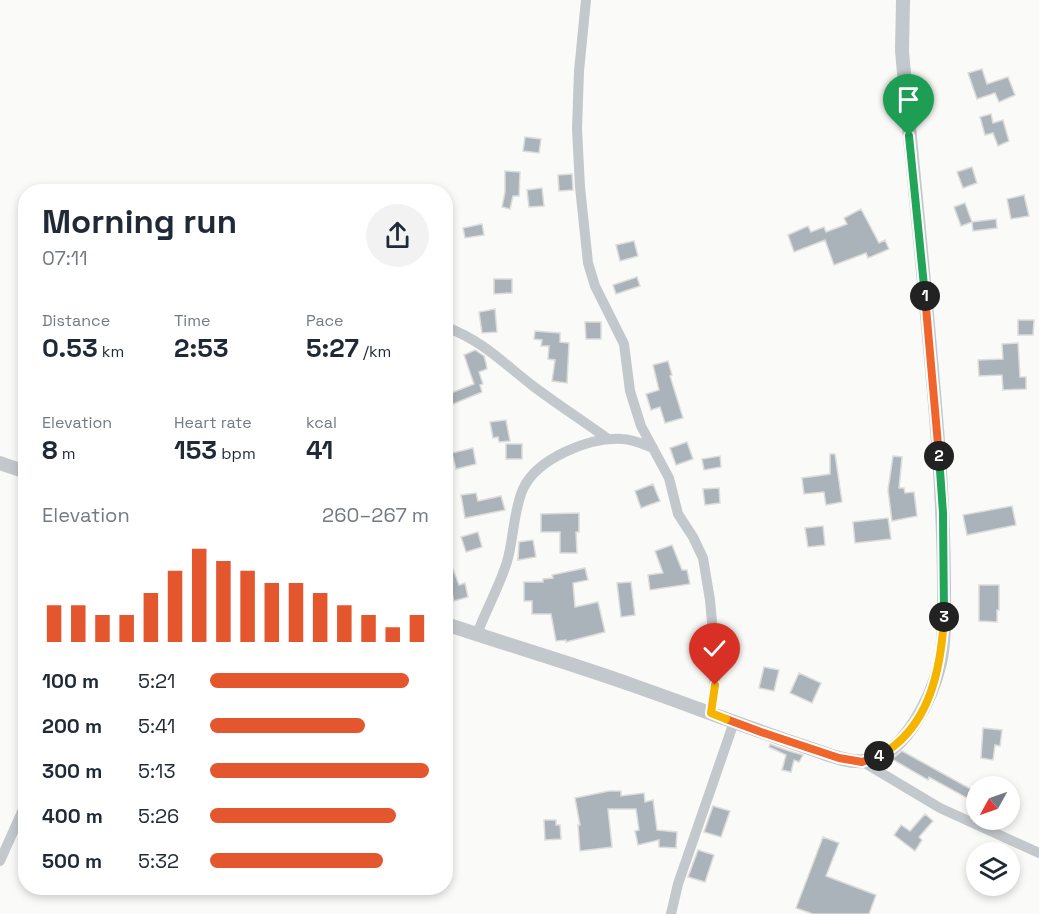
<!DOCTYPE html>
<html lang="en">
<head>
<meta charset="utf-8">
<style>
  :root { --surface:#fff; --page:#f2f2f3; --text:#1f2937; --muted:#747a83; --accent:#e4572e }
  body { margin:0; font-family:"Space Grotesk",sans-serif; background:var(--page); color:var(--text); height:100vh; display:flex; flex-direction:column; font-size:22px; white-space:nowrap }
  * { box-sizing:border-box; margin:0 }
  p { font-size:20px; color:var(--muted) }
  .icon { flex:none; width:33px; height:33px; fill:none; stroke:currentColor; stroke-width:2; stroke-linecap:round; stroke-linejoin:round }
  .map { position:relative; flex:1; overflow:hidden }
  .drawer { position:absolute; left:18px; top:184px; width:435px; height:711px; display:flex; flex-direction:column; background:var(--surface); border-radius:24px; box-shadow:0 3px 9px #0003 }
  .drawer>* { flex:none }
  .needle { width:39px; rotate:230deg }
  .tools { position:absolute; left:966px; top:776px; display:grid; gap:12px }
  .tools a { display:grid; place-items:center; width:54px; height:54px; border-radius:50%; background:var(--surface); box-shadow:0 3px 9px #0003; font-size:30px }
  .pin { position:absolute; display:grid; place-items:center; width:51px; height:51px; color:#fff; margin:-62px -26px; border-radius:50% 50% 50% 0; rotate:-45deg; box-shadow:0 0 6px #0007 }
  .pin .icon { rotate:45deg }
  .km { position:absolute; width:30px; height:30px; margin:-15px; border-radius:50%; background:#222; color:#fff; font-size:16px; line-height:30px; text-align:center }
  .round { display:grid; place-items:center; flex:none; width:63px; height:63px; border-radius:32px; background:var(--page) }
  .summary { display:flex; align-items:center; justify-content:space-between; height:102px; padding:0 24px }
  h1 { font-size:33px; font-weight:800; line-height:45px }
  .figures { display:grid; grid-template-columns:repeat(3,1fr); gap:9px; height:102px; padding:6px 24px }
  .figures div { display:grid; align-content:center }
  .figures b { font-size:26px; font-weight:800 }
  .figures small { font-size:16px; font-weight:400 }
  .figures p { font-size:16px }
  .chart { height:168px; padding:12px 24px }
  .chart p { display:flex; justify-content:space-between }
  .chart svg { width:100%; height:108px; margin-top:6px; stroke:var(--accent); stroke-width:6 }
  ul { padding:0 24px; list-style:none; font-size:20px }
  li { display:grid; grid-template-columns:96px 72px 1fr; align-items:center; height:45px }
  li i { height:15px; border-radius:8px; background:var(--accent) }
  .map>svg:first-child { display:block }
  .building { fill:#aab3b9; stroke:#dcdcda; stroke-width:1.5 }
  .lines { fill:none; stroke-linecap:round; stroke-linejoin:round }
  .minor { stroke:#c3c8cc; stroke-width:10 }
  .tertiary { stroke:#c3c8cc; stroke-width:14 }
  .split-1-casing { stroke:#fff; stroke-width:12 }
  .split-2-casing { stroke:#fff; stroke-width:12 }
  .split-3-casing { stroke:#fff; stroke-width:12 }
  .split-4-casing { stroke:#fff; stroke-width:12 }
  .split-5-casing { stroke:#fff; stroke-width:12 }
  .split-6-casing { stroke:#fff; stroke-width:12 }
  .split-1 { stroke:#22a559; stroke-width:8 }
  .split-2 { stroke:#f0652b; stroke-width:8 }
  .split-3 { stroke:#22a559; stroke-width:8 }
  .split-4 { stroke:#f5b400; stroke-width:8 }
  .split-5 { stroke:#f0652b; stroke-width:8 }
  .split-6 { stroke:#f5b400; stroke-width:8 }
</style>
</head>
<body>
<div class="map">
<svg width="1039" height="914" viewBox="0 0 1039 914">
  <rect width="100%" height="100%" fill="#fafaf8"/>
  <path class="building" d="M982,69l5,15 21,-7 7,18 -16,7 -4,-9 -18,6 -9,-26z
    M991,114l2,9 10,-3 6,21 -11,5 -5,-13 -8,2 -5,-18z
    M525,137l16,2 -2,14 -16,-2z
    M972,167l5,16 -14,5 -6,-16z
    M505,171l15,1 -1,24h-6l-3,13 -8,-2 3,-15z
    M572,174l1,16 -14,1 -1,-16z
    M542,188l2,18 -15,1 -2,-17z
    M1024,195l5,21 -18,3 -4,-20z
    M965,203l7,19 -11,4 -7,-19z
    M861,209l18,34 6,-3 4,9 -21,9 -2,-5 -32,12 -9,-25 -31,12 -6,-17 20,-9 3,6 13,-5 2,5 21,-8 -3,-6z
    M996,219l1,9 -24,3 -1,-9z
    M482,224l2,11 -19,3 -2,-10z
    M634,241l4,15 -18,5 -4,-16z
    M637,277l3,9 -24,8 -3,-9z
    M494,279h18v14l-18,1z
    M495,309l2,23 -15,1 -3,-21z
    M1018,320h16l-1,15h-15z
    M585,322h16v17h-15z
    M535,331l25,2v9l9,1 -2,40 -15,-2 3,-21 -7,-1 1,-13h-8l1,-6 -8,-1z
    M1018,343l2,34h6v12l-23,1 -1,-15 -23,1 -1,-16 25,-1 -1,-15z
    M475,350l9,6 2,7 1,6 -8,3 4,12 -3,1 2,7 -36,15v-12l28,-11 -10,-29z
    M668,361l4,14 -2,1 13,42 -18,5 -5,-16 -9,3 -5,-16 13,-4 -6,-25z
    M506,420l4,21 -11,1 -1,-5 -5,1 -3,-16z
    M687,442l6,17 -17,6 -6,-17z
    M506,444h16v15h-16z
    M473,448l3,16 -20,5 -4,-16z
    M830,454h5l7,48 -16,3 -2,-13 -20,2 -2,-16 28,-4z
    M720,456l1,11 -17,3 -2,-11z
    M893,456l9,1 -3,31h5l1,5 9,-1 3,24 -25,5 -4,-31z
    M653,484l7,17 -19,7 -6,-17z
    M719,488l1,15 -15,2 -2,-16z
    M476,493l2,8 23,-5 4,14 -40,8 -4,-23z
    M1012,506l4,19 -49,10 -4,-20z
    M579,513v19h-3l1,21h-17v-21h-19v-18z
    M888,518l3,21 -36,4 -2,-21z
    M823,526l2,19 -17,2 -3,-19z
    M478,532l4,15 -16,5 -5,-15z
    M533,540l3,17 -18,3 1,-18z
    M672,545l10,25h5l3,14 -40,6 -2,-15 15,-2 -8,-22z
    M446,551l13,34 6,-2 3,14 -14,4 -4,-15 -4,2z
    M585,568l3,12 -15,3 2,24 23,-5 7,30 -39,10v-2l-10,1 -5,-27h-19v-13h-8v-19h19v-3l10,-1 -1,-3z
    M631,582l4,33 -14,2 -4,-34z
    M979,585h20v25h-2v12l-18,-1z
    M764,667l15,3 -5,21 -15,-3z
    M799,673l22,10 -9,20 -22,-10z
    M983,728l19,2 -2,16 -5,-1 -2,15 -12,-2z
    M770,744l16,6 17,5 -4,7 -5,-2 -3,12 -9,-2 4,-15 -17,-8z
    M902,751l74,41v11l-47,-26 -1,3 -36,-21z
    M609,791h12v5l23,-3 1,9 8,-2 4,30 20,2 -1,16 -17,-1v-7l-21,5 -3,-14 4,-1 -3,-21h-28l4,38 -32,4 -2,-26h2l-5,-27z
    M713,806l17,5 -9,26 -17,-5z
    M925,814l8,7 -14,16 3,3 -7,11 -21,-16 7,-10 9,6z
    M544,820h12v5h4l1,14 -16,1z
    M823,837l16,6 -13,33 50,19 -7,19h-56l-17,-6z
    M698,850l16,5 -9,27 -17,-5z"/>
  <g class="lines">
    <path class="minor" d="M586,0l-7,71 -2,58 3,58 8,76 7,23 29,58 6,47 11,35 28,52 9,36 15,23 10,21 7,42 6,67 -5,46
      M446,327c37,14 56,35 87,59 24,18 50,35 75,53
      M477,634c9,-24 22,-47 30,-72 7,-24 6,-50 16,-73 14,-31 67,-52 99,-50 10,0 21,5 31,9
      M863,762l77,46 99,45
      M0,861l26,-58
      M671,914l7,-30 56,-162"/>
    <path class="tertiary" d="M0,463l26,9
      M446,624c62,21 125,39 186,61 60,21 119,44 180,64 15,5 36,14 52,12 41,-5 68,-63 76,-98 5,-23 4,-48 4,-71 0,-46 -2,-92 -5,-137 -10,-135 -25,-269 -37,-404l1,-51"/>
  </g>
  <g class="lines">
    <g class="split-1-casing">
      <path id="split-1" d="M909,136l16,160"/>
    </g>
    <g class="split-2-casing">
      <path id="split-2" d="M925,296l14,160"/>
    </g>
    <g class="split-3-casing">
      <path id="split-3" d="M939,456l4,57 1,104"/>
    </g>
    <g class="split-4-casing">
      <path id="split-4" d="M879,756c51,-28 62,-87 65,-139"/>
    </g>
    <g class="split-5-casing">
      <path id="split-5" d="M726,719l35,13 78,26 23,4 17,-6"/>
    </g>
    <g class="split-6-casing">
      <path id="split-6" d="M715,685l-4,28 15,6"/>
    </g>
    <use href="#split-1" class="split-1"/>
    <use href="#split-2" class="split-2"/>
    <use href="#split-3" class="split-3"/>
    <use href="#split-4" class="split-4"/>
    <use href="#split-5" class="split-5"/>
    <use href="#split-6" class="split-6"/>
  </g>
</svg>
<div class="tools">
<a><svg class="needle" viewBox="-14 -14 28 28"><path d="M0-13l5 13h-10z" fill="#e53935"/><path d="M0 13l5-13h-10z" fill="#747a83"/></svg></a>
<a><svg class="icon" aria-label="layers" viewBox="0 0 24 24"><path d="M12 4l9 5-9 5-9-5zM3 14l9 5 9-5"/></svg></a>
</div>
<div class="pin" style="left:909px;top:136px;background:#1e9e55"><svg class="icon" aria-label="arrive" viewBox="0 0 24 24"><path d="M6 21V4h12l-3 4 3 4H6"/></svg></div>
<div class="pin" style="left:715px;top:685px;background:#d93025"><svg class="icon" aria-label="check" viewBox="0 0 24 24"><path d="M5 12l5 5 9-10"/></svg></div>
<b class="km" style="left:925px;top:296px">1</b>
<b class="km" style="left:939px;top:456px">2</b>
<b class="km" style="left:944px;top:617px">3</b>
<b class="km" style="left:879px;top:756px">4</b>
<section class="drawer">
<div class="summary"><div><h1>Morning run</h1><p>07:11</p></div><a class="round"><svg class="icon" aria-label="share" viewBox="0 0 24 24"><path d="M12 15V3M7 8l5-5 5 5M5 13v7h14v-7"/></svg></a></div>
<div class="figures">
<div><p>Distance</p><b>0.53<small> km</small></b></div>
<div><p>Time</p><b>2:53</b></div>
<div><p>Pace</p><b>5:27<small> /km</small></b></div>
</div>
<div class="figures">
<div><p>Elevation</p><b>8<small> m</small></b></div>
<div><p>Heart rate</p><b>153<small> bpm</small></b></div>
<div><p>kcal</p><b>41</b></div>
</div>
<div class="chart"><p><span>Elevation</span>260–267 m</p>
<svg viewBox="0 0 160 44" preserveAspectRatio="none"><path d="M5 44V29M15 44V29M25 44V33M35 44V33M45 44V24M55 44V15M65 44V6M75 44V11M85 44V15M95 44V20M105 44V20M115 44V24M125 44V29M135 44V33M145 44V38M155 44V33"/></svg>
</div>
<ul>
<li><b>100 m</b>5:21<i style="width:91%"></i></li>
<li><b>200 m</b>5:41<i style="width:71%"></i></li>
<li><b>300 m</b>5:13<i style="width:100%"></i></li>
<li><b>400 m</b>5:26<i style="width:85%"></i></li>
<li><b>500 m</b>5:32<i style="width:79%"></i></li>
</ul>
</section>
</div>
</body>
</html>
